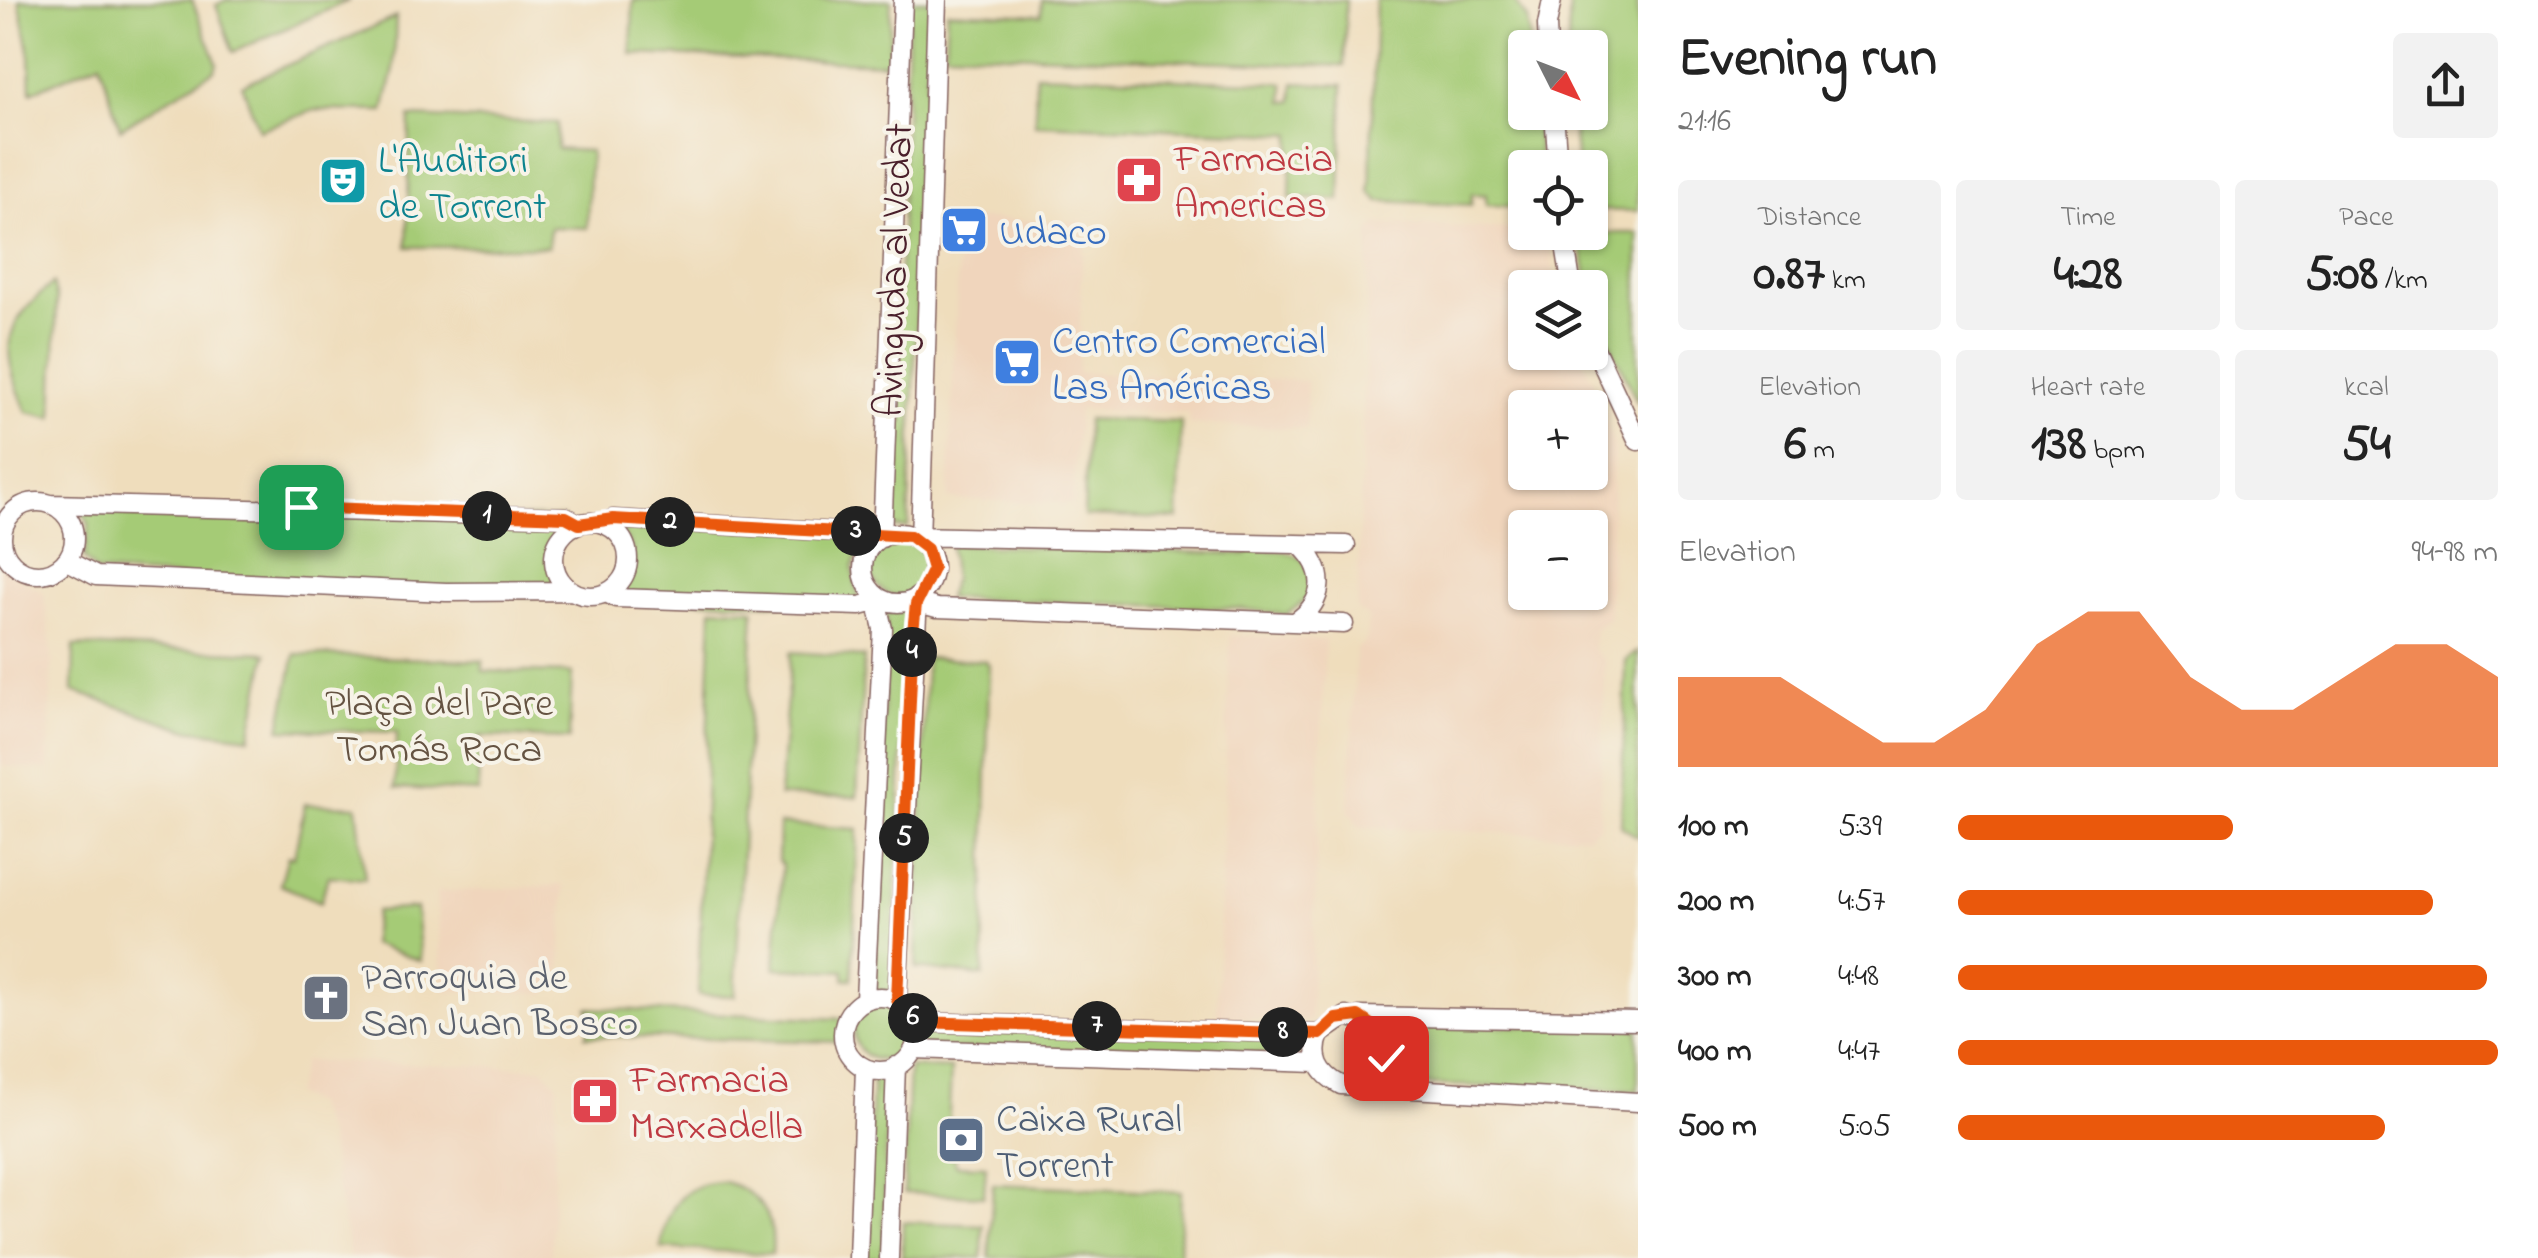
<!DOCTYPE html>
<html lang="en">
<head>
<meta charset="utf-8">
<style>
  :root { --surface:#fff; --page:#f2f2f2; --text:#222; --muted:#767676; --accent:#ea580c }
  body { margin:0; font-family:"Indie Flower",sans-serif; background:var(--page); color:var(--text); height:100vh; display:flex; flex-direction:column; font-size:38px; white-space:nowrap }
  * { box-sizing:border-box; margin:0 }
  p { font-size:32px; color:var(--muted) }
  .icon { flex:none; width:55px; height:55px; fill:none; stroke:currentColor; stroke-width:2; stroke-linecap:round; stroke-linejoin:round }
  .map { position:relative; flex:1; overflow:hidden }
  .sheet { display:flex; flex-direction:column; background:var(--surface); width:900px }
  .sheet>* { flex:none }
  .needle { width:65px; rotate:132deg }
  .controls { position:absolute; left:1508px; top:30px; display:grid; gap:20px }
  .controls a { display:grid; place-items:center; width:100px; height:100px; border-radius:10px; background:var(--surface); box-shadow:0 2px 8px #0004; font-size:50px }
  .pin { position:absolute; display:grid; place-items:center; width:85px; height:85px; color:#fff; margin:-42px; border-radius:20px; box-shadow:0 5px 15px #0006 }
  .km { position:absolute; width:50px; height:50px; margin:-25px; border-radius:50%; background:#222; color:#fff; font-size:28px; line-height:50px; text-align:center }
  .round { display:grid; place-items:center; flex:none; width:105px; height:105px; border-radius:10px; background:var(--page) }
  .head { display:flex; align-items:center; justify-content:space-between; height:170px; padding:0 40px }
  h1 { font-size:55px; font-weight:800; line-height:75px }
  .figures { display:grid; grid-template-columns:repeat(3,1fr); gap:15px; height:170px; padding:10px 40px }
  .figures div { display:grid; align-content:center; border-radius:10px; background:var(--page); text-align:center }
  .figures b { font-size:50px; font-weight:800 }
  .figures small { font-size:28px; font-weight:400 }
  .figures p { font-size:28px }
  .chart { height:280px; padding:20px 40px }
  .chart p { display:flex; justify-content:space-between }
  .chart svg { width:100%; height:180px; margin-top:10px; fill:var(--accent); opacity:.7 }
  ul { padding:0 40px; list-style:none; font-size:32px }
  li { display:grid; grid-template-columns:160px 120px 1fr; align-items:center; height:75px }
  li i { height:25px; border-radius:12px; background:var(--accent) }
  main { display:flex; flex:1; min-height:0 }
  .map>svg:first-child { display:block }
  .built { fill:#f0d5bc; fill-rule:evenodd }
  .green { fill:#a5cb76; stroke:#787550; stroke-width:2.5 }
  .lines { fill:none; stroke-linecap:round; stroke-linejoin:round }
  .secondary-casing { stroke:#84625e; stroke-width:21 }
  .secondary { stroke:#fff; stroke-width:18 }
  .route-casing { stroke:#fff; stroke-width:20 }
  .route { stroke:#ea580c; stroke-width:12 }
  .labels { text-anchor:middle; stroke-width:8; stroke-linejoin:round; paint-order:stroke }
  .health-label { font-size:40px; fill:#be3a42; stroke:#f7f3e8; text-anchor:start }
  .culture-label { font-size:40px; fill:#0d838f; stroke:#f7f3e8; text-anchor:start }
  .shop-label { font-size:40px; fill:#366cbe; stroke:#f7f3e8; text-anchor:start }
  .street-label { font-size:40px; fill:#4a1f2b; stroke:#f7f3e8 }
  .park-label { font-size:40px; fill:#655342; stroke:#f7f3e8 }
  .worship-label { font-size:40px; fill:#5b616d; stroke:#f7f3e8; text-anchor:start }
  .service-label { font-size:40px; fill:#4e5e75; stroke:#f7f3e8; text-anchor:start }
</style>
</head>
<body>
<main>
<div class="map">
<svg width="1638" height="1258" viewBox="0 0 1638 1258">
  <rect width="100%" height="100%" fill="#f7f3e8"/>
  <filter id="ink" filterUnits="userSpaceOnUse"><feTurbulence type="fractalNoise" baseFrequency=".01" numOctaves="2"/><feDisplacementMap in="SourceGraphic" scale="20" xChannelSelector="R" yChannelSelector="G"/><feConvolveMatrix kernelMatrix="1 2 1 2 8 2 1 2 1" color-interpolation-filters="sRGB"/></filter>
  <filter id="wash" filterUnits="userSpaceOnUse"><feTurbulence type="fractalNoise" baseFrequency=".0048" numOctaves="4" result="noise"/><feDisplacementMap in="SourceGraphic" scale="40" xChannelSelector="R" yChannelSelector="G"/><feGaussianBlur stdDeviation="2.25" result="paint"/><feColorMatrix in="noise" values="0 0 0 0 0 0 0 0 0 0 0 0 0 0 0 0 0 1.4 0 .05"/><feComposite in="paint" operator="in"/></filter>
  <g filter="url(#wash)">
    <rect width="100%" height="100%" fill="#efddbc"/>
    <path class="built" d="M960,218l124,4 -6,151 229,8 -1,48 -117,-5 -1,-11 -110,-4 -5,95 -125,-5z
      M1377,224l148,5v3l17,1 8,6 5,48 -30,1v64l54,1 19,39 16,57 -5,170 -14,10 -2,20 12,13 -6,164 -12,10 -227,-9 -11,-15 7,-163 10,-8 2,-24 -11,-6 12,-378zM1525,408h65v64h-65zM1525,528h65v64h-65z
      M0,567l44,26 8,64 -4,113 -48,-4z
      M1230,635l95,5 -15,381 -93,-5z
      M564,885l-3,95 -15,13 -103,-2 -7,-99z
      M303,1061l240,7 14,16 -6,174h-201l-23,-124 -13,-30 -20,-9z"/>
    <path class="green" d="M19,0h173l25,63 -2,7 -95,59 -20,-67 -69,30 -1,-36z
      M226,0h124l-117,52 -17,-47z
      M633,0h258l-2,63 -258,-9z
      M909,0h21l-22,528 -17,-1z
      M1042,0h304l-2,66 -399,-14 2,-41 94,4z
      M1376,0h138l13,19 4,28 -6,1v64l11,1 4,54 -15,1v39l-39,-2v-10l-14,-1 -1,11 -92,-4 -9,-9z
      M1570,0h68v211l-48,-1v-42l-13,-1 -5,-54 18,-1v-64l-22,-1z
      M396,17l-2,52 -10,42 -69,-1 -56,20 -17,-45z
      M1036,74l248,9v19l9,-1 1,-18 49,2 -3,115 -50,-2 2,-64 -257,-10z
      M410,117l147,6v26l33,2 -3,77 -37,-1 -2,20h-141z
      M1579,233h59v171l-47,-102z
      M53,283l4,16 -4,119 -26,-6c-27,-63 -27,-84 26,-129z
      M1087,419l94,3 -3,97 -94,-3z
      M80,509l483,9c-14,30 -15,48 -3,80l-463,-26 -13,-14 5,-34z
      M613,519l254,13 -14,36 7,38 -250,-8 18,-21 4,-29z
      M871 568a28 28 0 1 1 56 0a28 28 0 1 1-56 0Z
      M950,544l297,10 2,-5c36,2 69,0 61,48l-24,18 -42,-6 -297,-11 6,-20z
      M712,608l42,1 -19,387 -37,-1z
      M887,609l21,2 -16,381 -18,-1z
      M74,646l193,7 -17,84 -65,-8 -112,-38z
      M1638,651v186l-17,-11 5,-165z
      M791,652l73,5 -7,140 -78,-1z
      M295,654l188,7v10l89,2 -3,66 -89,-3 -2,56 -83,-4 2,-56 -117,-3z
      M926,658l60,3 3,4 -6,311 -67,-8z
      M305,804l52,2 8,73 -37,-3 -7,26 -41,-17 8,-29 6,1z
      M779,824l79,5 -6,150h-8v-8l-69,-3 7,-103 -4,-4z
      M416,908l5,53 -50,-17 5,-33z
      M854 1032a28 28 0 1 1 56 0a28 28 0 1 1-56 0Z
      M588,1008l257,11 -2,23 -257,-6 5,-10z
      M915,1022l405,12 -5,20 -401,-5z
      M1383,1025l255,2v64l-266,-8z
      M909,1067l42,2 -4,87 8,1v8l31,1 -2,30 -80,-3z
      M873,1072h15l-5,186h-19z
      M725,1182c36,11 51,35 47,72l-111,-6c5,-39 21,-67 64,-66z
      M993,1184l188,8 -2,66h-190z
      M903,1222l80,3 -1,33h-80z"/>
  </g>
  <g filter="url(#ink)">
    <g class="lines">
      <g class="secondary-casing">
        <path id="secondary" d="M1548,48l-1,-23 5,-25
          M1554,112l4,56
          M1563,232l9,56
          M1590,338l48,103
          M2 538a36 36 0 1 1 72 0a36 36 0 1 1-72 0Z
          M50,504l516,13 13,7
          M554 559a37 37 0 1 1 74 0a37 37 0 1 1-74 0Z
          M603,524l10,-5 278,16
          M863 568a35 35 0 1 1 70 0a35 35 0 1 1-70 0Z
          M911,536l435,9
          M882,538l21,-538
          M920,541l17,-541
          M66,560l30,16 350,16 126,-1
          M606,593l10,5 244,8 24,-6
          M911,601l26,7 407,16
          M1295,622c31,-21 32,-51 6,-76
          M843 1034a37 37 0 1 1 74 0a37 37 0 1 1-74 0Z
          M865,999l18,-370 -8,-34
          M897,1000l21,-404
          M1359,1016l279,5
          M915,1022l405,12
          M914,1049l403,14
          M1357,1086l24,-17 5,-24 -14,-22 -26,-7 -26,18c-9,23 -1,40 21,51l297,17
          M858,1258l7,-190
          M889,1258l7,-192"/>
      </g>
      <use href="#secondary" class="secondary"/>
    </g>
  </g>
  <g class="lines" filter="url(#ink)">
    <g class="route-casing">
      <path id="route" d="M301,507l265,10 13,7 34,-5 297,17 17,13 6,20 -17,35 -3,28 -16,368 19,22 404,12 16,-15 22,-3 23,16 5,26"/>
    </g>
    <use href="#route" class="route"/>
  </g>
  <defs>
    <g id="pharmacy-square" transform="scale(2.5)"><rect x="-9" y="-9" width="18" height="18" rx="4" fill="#e0444e" stroke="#f7f3e8"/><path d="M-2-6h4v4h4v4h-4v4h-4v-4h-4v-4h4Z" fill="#fff"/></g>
    <g id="theatre-square" transform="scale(2.5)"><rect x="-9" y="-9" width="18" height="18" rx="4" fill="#0f9aa8" stroke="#f7f3e8"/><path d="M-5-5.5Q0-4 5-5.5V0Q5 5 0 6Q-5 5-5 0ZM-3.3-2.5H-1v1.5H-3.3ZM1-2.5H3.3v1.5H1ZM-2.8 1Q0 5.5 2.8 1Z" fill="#fff"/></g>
    <g id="supermarket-square" transform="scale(2.5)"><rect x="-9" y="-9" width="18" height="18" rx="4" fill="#3f7fe0" stroke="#f7f3e8"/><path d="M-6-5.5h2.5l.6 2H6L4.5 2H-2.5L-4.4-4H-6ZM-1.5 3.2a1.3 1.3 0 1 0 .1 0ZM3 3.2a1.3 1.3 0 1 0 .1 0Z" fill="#fff"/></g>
    <g id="church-square" transform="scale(2.5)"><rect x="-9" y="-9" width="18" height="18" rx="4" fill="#6b7280" stroke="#f7f3e8"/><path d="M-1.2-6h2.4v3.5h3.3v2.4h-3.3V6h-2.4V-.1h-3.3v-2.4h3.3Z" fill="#fff"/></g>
    <g id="bank-square" transform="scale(2.5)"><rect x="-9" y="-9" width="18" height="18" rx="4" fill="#5c6f8a" stroke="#f7f3e8"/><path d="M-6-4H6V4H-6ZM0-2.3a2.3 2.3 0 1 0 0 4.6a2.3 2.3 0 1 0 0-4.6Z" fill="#fff"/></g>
  </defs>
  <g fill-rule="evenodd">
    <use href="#pharmacy-square" x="1139" y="180"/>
    <use href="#theatre-square" x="343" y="181"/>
    <use href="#supermarket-square" x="964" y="230"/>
    <use href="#supermarket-square" x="1017" y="362"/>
    <use href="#church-square" x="326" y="998"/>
    <use href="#pharmacy-square" x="595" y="1101"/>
    <use href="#bank-square" x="961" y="1140"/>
  </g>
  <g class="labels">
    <g class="health-label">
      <text x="1174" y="171">Farmacia<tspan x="1174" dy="46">Americas</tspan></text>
      <text x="630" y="1092">Farmacia<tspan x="630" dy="46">Marxadella</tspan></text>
    </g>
    <g class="culture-label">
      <text x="378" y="172">L'Auditori<tspan x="378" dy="46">de Torrent</tspan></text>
    </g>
    <g class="shop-label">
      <text x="999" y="244">Udaco</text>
      <text x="1052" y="353">Centro Comercial<tspan x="1052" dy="46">Las Américas</tspan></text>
    </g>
    <g class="street-label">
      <text transform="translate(892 270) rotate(-88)" y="14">Avinguda al Vedat</text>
    </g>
    <g class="park-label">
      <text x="439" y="715">Plaça del Pare<tspan x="439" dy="46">Tomás Roca</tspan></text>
    </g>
    <g class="worship-label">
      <text x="361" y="989">Parroquia de<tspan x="361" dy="46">San Juan Bosco</tspan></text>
    </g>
    <g class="service-label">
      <text x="996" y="1131">Caixa Rural<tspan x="996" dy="46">Torrent</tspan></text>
    </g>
  </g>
</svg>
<div class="controls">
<a><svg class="needle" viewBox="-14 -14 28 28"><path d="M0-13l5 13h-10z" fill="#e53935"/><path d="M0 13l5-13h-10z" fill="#767676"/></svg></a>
<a><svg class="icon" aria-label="locate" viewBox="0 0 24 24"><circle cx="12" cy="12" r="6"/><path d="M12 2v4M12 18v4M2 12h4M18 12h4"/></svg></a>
<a><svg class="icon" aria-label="layers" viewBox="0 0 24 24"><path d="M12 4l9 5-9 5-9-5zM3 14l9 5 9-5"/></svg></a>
<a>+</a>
<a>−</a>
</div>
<div class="pin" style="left:301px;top:507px;background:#1e9e55"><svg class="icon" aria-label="arrive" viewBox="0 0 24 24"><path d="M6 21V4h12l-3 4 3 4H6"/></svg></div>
<div class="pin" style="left:1386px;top:1058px;background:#d93025"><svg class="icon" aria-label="check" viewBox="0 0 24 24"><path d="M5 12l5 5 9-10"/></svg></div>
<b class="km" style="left:487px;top:516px">1</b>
<b class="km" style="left:670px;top:522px">2</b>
<b class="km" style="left:856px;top:531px">3</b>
<b class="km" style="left:912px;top:652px">4</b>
<b class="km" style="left:904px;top:838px">5</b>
<b class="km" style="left:913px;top:1018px">6</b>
<b class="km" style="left:1097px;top:1026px">7</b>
<b class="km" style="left:1283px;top:1032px">8</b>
</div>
<section class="sheet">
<div class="head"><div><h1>Evening run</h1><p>21:16</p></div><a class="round"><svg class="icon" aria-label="share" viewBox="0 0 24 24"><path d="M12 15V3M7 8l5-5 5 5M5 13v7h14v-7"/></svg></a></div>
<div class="figures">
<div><p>Distance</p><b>0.87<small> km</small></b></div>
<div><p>Time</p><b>4:28</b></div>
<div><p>Pace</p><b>5:08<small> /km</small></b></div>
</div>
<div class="figures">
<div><p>Elevation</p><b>6<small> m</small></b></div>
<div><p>Heart rate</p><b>138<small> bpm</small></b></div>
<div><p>kcal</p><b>54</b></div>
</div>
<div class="chart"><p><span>Elevation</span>94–98 m</p>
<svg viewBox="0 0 160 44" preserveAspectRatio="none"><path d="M0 44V22L10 22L20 22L30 30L40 38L50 38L60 30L70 14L80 6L90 6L100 22L110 30L120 30L130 22L140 14L150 14L160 22V44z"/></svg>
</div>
<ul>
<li><b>100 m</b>5:39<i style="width:51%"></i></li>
<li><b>200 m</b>4:57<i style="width:88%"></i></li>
<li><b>300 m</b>4:48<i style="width:98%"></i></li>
<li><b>400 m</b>4:47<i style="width:100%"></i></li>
<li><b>500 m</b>5:05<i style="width:79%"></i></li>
</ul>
</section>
</main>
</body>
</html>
